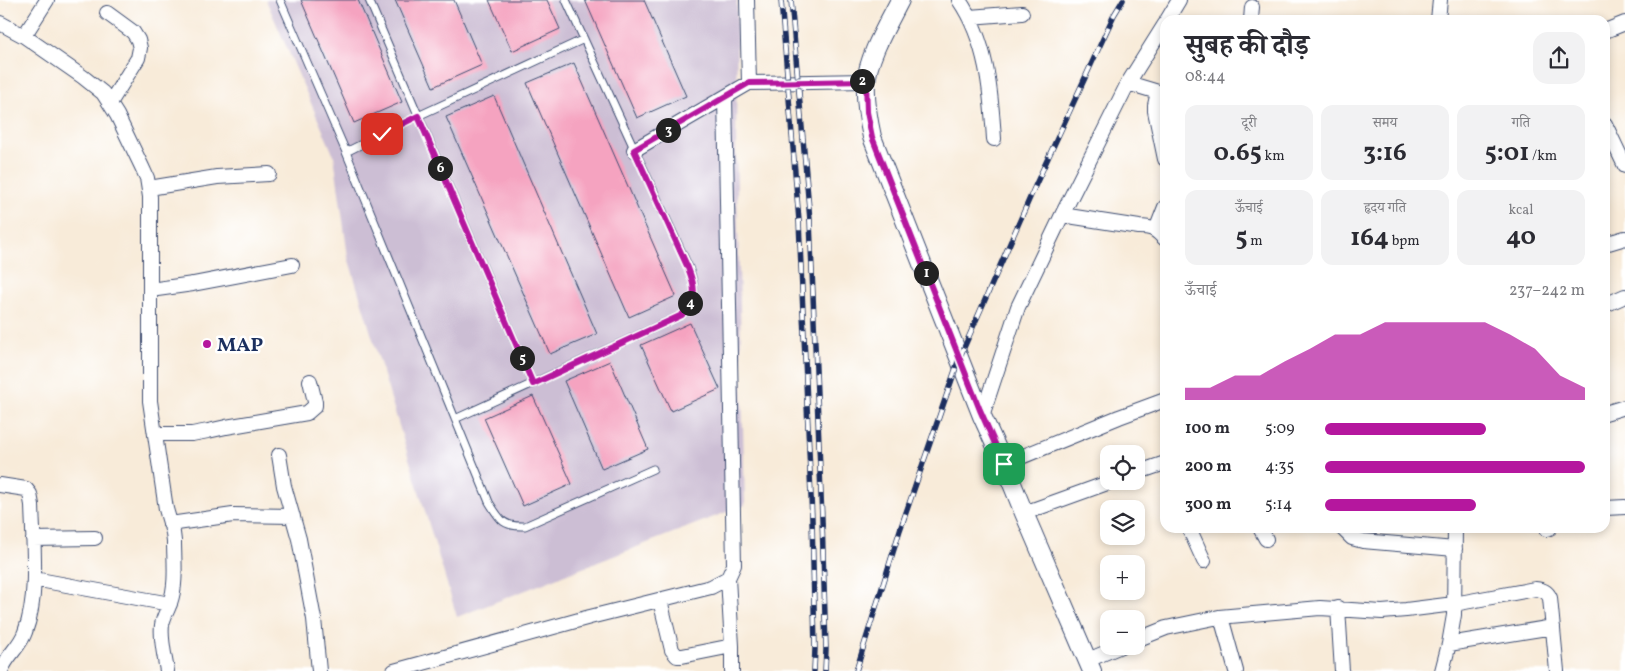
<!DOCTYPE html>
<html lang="hi">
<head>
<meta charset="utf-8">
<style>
  :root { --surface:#fff; --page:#f2f2f3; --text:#2b2b33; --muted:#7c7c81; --accent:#b5179e }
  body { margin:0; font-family:Vollkorn,"Noto Serif Devanagari",serif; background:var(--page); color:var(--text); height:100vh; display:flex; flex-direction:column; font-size:19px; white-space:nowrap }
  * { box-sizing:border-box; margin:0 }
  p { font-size:16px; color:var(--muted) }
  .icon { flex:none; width:28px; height:28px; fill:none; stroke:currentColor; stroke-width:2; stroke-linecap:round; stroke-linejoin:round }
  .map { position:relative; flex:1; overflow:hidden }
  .side { position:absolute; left:1160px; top:15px; width:450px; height:518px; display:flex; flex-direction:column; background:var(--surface); border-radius:15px; box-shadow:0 2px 8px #0003 }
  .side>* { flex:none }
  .fabs { position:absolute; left:1100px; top:445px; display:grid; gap:10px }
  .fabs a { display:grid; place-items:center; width:45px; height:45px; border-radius:10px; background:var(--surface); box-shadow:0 2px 8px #0003; font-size:25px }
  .pin { position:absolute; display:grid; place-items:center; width:42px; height:42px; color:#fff; margin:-21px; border-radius:10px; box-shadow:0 2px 8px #0006 }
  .km { position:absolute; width:25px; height:25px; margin:-12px; border-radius:50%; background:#222; color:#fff; font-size:14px; line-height:25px; text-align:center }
  .round { display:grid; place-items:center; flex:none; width:52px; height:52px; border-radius:15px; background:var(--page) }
  .head { display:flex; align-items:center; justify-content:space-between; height:85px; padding:0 25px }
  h1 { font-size:28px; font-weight:700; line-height:38px }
  .figures { display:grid; grid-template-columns:repeat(3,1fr); gap:8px; height:85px; padding:5px 25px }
  .figures div { display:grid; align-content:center; border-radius:12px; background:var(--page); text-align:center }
  .figures b { font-size:25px; font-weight:700 }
  .figures small { font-size:14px; font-weight:400 }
  .figures p { font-size:14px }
  .chart { height:140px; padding:10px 25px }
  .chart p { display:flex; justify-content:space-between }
  .chart svg { width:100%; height:90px; margin-top:5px; fill:var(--accent); opacity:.7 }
  ul { padding:0 25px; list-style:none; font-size:16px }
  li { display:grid; grid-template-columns:80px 60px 1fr; align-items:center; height:38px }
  li i { height:12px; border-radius:6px; background:var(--accent) }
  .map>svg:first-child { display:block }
  .industrial { fill:#ccbed4 }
  .building { fill:#f5a3c0 }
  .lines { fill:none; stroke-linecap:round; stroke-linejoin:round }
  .service-casing { stroke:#3c4b70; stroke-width:9 }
  .minor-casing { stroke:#3c4b70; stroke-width:16 }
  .tertiary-casing { stroke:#3c4b70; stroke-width:20 }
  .service { stroke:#fff; stroke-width:7 }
  .minor { stroke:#fff; stroke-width:14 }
  .tertiary { stroke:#fff; stroke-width:18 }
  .rail-casing { stroke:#1b2f5e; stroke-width:5.5 }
  .rail { stroke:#fff; stroke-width:4; stroke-dasharray:11; stroke-linecap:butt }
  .route-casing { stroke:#fff; stroke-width:10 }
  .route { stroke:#b5179e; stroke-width:6 }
  .poi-dot { fill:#b5179e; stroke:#fff; stroke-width:2 }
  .labels { text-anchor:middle; stroke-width:5; stroke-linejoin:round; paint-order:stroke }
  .poi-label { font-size:20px; font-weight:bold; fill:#1b2f5e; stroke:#fff; text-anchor:start }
</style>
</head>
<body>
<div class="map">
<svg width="1625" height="671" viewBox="0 0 1625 671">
  <rect width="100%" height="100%" fill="#fff"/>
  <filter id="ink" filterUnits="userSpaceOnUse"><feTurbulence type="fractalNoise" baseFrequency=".02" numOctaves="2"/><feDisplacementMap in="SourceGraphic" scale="10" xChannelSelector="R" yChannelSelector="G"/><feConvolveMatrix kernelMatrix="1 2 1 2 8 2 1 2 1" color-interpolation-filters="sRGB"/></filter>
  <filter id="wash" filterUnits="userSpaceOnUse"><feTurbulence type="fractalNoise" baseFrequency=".0096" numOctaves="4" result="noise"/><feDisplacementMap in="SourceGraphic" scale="20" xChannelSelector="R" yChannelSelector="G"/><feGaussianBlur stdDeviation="1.12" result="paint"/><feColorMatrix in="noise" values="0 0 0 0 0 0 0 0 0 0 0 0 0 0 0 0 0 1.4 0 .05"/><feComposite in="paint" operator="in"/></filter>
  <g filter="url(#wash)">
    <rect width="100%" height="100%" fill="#f8ebd9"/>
    <path class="industrial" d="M266,0h471l-1,150 9,355 -288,112 -109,-360 -14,-101z"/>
    <g id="blocks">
      <path class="building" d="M301,0h57l44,102 -48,21z
        M395,0h59l28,65 -49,22z
        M489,0h58l13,29 -48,22z
        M585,0h59l42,96 -49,22z
        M574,63l102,233 -47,21 -102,-234z
        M494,96l103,238 -47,20 -104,-237z
        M690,323l30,66 -49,22 -30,-66z
        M610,361l38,88 -46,20 -38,-88z
        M533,396l39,88 -49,22 -39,-88z"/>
    </g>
  </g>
  <g filter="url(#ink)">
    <use href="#blocks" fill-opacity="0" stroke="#3c4b70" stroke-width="1"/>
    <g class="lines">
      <g class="service-casing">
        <path id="service" d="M280,0l66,152 143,350c11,18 14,25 36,24l128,-57
          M369,0l164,384
          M346,152l72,-36 166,-77
          M455,419l227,-104c14,-20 15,-24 7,-47l-123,-268"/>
      </g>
      <g class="minor-casing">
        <path id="minor" d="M747,0l2,83
          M959,0c28,41 32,91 35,139
          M107,13l26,19 5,8 2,8 -2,10 -28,45
          M969,17l53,-4
          M1167,20l12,-20
          M1251,20l1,-13
          M1438,20l2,-20
          M0,23l24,13 59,41 20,16 14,22 25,52 5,11 3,19v204l16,108 7,24 1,8c0,20 3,43 -4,62 -2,7 -7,14 -8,22 -2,14 3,32 5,46
          M1605,31l20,-8
          M24,36l23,-36
          M1128,83l30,9h7
          M1158,92l-3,13v6l10,48
          M1605,124l20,42
          M634,150l115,-67 117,-2
          M149,188l68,-11 52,-3
          M1062,215l77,12c15,0 16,3 26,12
          M1156,230l9,-23
          M1605,244l20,-6
          M150,290l43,-6 99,-19
          M1605,305l20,-9
          M1605,413l20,-6
          M982,416l36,-109 44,-92 66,-132 37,-59
          M155,434h37l16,-3 18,-4 81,-14 8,-7v-4l-5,-21
          M279,455l5,31 15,53 15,80 5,52
          M1004,464l115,-47 46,-17
          M1136,473l29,-10
          M0,485l26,4 4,5 2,11c1,38 7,91 -7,127 -5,15 -19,24 -24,39
          M1605,508l20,-1
          M1024,513l89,-32
          M170,524l63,-9 60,1
          M1189,528l15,33
          M1260,528l6,11
          M1342,528l10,10 11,3 92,8
          M1546,529l4,-1
          M33,539l62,-1
          M728,578l4,68v25
          M34,579l136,25
          M660,600l12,50 5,6h5l50,-10
          M1338,608l4,63
          M1221,617l15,54
          M1136,640l30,-12 53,-11 101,-9 62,4 24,-2 48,-6 81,-15c8,1 12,2 15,9l7,73
          M1449,644l104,-17
          M1088,660l33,-14
          M394,671l196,-54 121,-30 17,-9 6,-13 -9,-468
          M1442,671l7,-27 5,-29 1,-87"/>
      </g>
      <g class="tertiary-casing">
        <path id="tertiary" d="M900,0c-12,24 -32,56 -34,83 -1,18 2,36 6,54l110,279 22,48 20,49 68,158"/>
      </g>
      <use href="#service" class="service"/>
      <use href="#minor" class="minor"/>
      <use href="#tertiary" class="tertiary"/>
      <g class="rail-casing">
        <path id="rail" d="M781,0l18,221 13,298 3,130 -1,22
          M791,0l19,220 12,299 4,130 -1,22
          M856,671l44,-141 59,-171 77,-175 78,-169 9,-15"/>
      </g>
      <use href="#rail" class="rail"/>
    </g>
  </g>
  <g class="lines" filter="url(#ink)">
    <g class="route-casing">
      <path id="route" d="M382,134l36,-18 115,268 149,-69c14,-20 15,-24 6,-47l-54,-118 115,-67 117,-2 1,31 5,25 108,273 24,54"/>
    </g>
    <use href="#route" class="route"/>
  </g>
  <circle class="poi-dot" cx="207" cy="344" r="5"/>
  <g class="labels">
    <g class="poi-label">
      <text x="217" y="351">MAP</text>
    </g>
  </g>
</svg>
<div class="fabs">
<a><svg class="icon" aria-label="locate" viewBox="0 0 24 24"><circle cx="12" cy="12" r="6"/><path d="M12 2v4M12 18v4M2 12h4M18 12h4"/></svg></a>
<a><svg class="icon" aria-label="layers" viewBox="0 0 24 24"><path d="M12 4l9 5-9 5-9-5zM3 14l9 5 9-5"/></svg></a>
<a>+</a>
<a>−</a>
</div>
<div class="pin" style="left:1004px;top:464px;background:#1e9e55"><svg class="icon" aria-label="arrive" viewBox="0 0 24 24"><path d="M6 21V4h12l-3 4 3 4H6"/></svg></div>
<div class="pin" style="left:382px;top:134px;background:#d93025"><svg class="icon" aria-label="check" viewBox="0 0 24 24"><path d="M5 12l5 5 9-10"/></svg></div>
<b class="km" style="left:926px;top:273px">1</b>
<b class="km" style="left:862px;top:81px">2</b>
<b class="km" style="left:668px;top:130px">3</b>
<b class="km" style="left:690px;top:303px">4</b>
<b class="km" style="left:522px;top:358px">5</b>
<b class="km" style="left:440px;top:168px">6</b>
<section class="side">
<div class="head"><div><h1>सुबह की दौड़</h1><p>08:44</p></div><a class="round"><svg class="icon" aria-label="share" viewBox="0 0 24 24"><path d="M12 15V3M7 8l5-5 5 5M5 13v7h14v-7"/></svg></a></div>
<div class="figures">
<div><p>दूरी</p><b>0.65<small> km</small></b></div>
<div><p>समय</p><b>3:16</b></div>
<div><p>गति</p><b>5:01<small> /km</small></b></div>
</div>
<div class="figures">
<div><p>ऊँचाई</p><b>5<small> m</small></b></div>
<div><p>हृदय गति</p><b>164<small> bpm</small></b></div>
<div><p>kcal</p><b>40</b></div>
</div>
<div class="chart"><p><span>ऊँचाई</span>237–242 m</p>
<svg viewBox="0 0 160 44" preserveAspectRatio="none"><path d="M0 44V38L10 38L20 32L30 32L40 25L50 19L60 12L70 12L80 6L90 6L100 6L110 6L120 6L130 12L140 19L150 32L160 38V44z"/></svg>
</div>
<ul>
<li><b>100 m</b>5:09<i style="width:62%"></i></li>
<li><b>200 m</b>4:35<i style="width:100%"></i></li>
<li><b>300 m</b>5:14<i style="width:58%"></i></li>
</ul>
</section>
</div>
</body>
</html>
